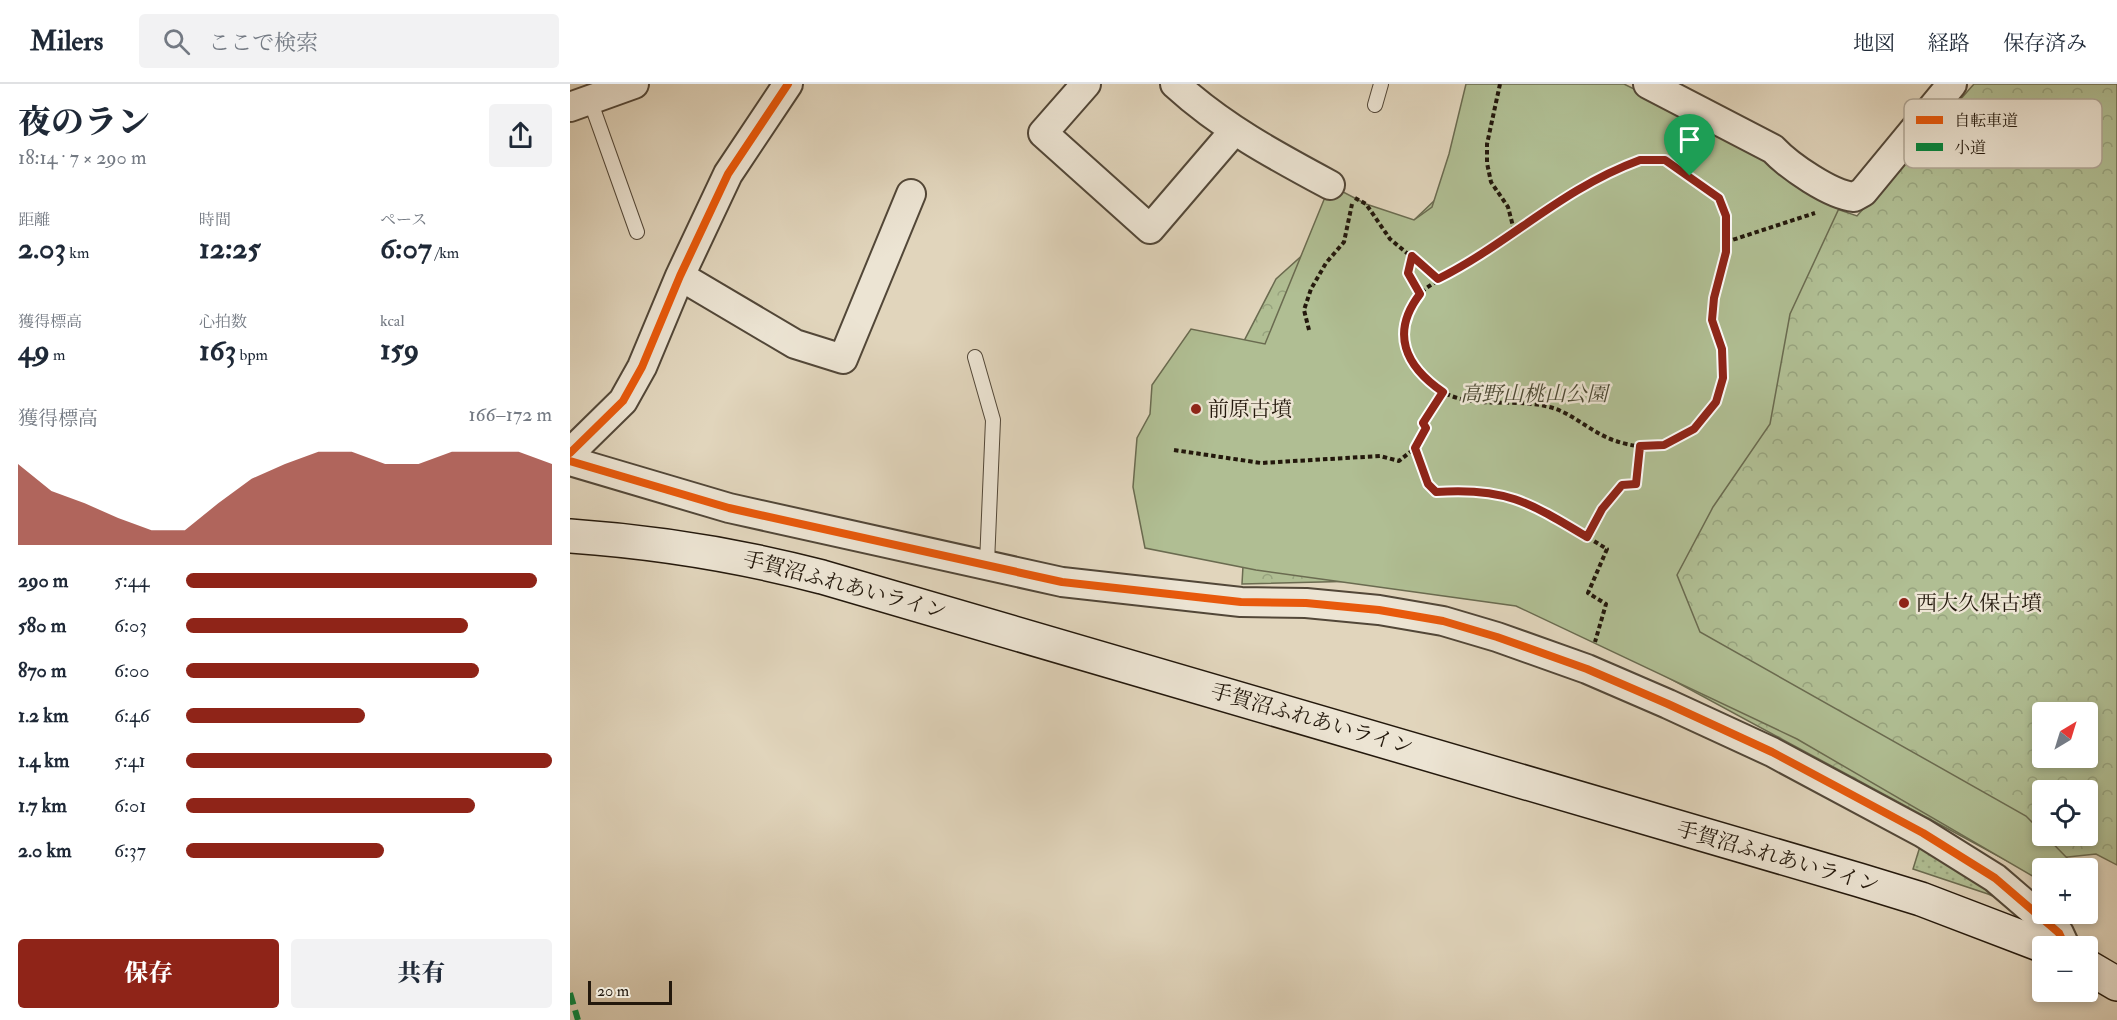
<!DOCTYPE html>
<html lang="ja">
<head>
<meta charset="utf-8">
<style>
  :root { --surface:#fff; --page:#f2f2f3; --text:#1f2937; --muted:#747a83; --line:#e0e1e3; --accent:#8f2418 }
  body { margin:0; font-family:"IM FELL Double Pica","Noto Serif JP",serif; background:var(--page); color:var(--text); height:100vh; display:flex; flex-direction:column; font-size:22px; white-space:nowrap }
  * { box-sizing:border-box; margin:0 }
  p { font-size:20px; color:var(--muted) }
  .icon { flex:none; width:33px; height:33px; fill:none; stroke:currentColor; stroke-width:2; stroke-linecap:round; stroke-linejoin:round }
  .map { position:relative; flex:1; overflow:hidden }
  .panel { display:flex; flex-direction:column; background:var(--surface); width:570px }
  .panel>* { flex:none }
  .needle { width:39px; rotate:38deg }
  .controls { position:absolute; left:1462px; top:618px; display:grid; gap:12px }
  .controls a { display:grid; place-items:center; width:66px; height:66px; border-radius:6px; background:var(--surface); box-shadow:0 3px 9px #0003; font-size:30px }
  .scale { position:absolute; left:18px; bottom:15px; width:84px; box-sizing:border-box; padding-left:6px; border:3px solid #23180c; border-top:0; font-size:16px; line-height:21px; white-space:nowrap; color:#23180c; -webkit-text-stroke:4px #ece4d3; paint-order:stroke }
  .pin { position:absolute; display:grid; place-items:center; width:51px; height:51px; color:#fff; margin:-62px -26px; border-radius:50% 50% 50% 0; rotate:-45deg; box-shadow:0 0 6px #0007 }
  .pin .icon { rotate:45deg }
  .round { display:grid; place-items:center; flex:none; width:63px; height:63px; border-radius:6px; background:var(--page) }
  .headline { display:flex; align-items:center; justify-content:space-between; height:102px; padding:0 18px }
  h1 { font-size:33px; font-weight:800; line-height:45px }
  .figures { display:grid; grid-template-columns:repeat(3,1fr); gap:9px; height:102px; padding:6px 18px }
  .figures div { display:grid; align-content:center }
  .figures b { font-size:30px; font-weight:800 }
  .figures small { font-size:16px; font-weight:400 }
  .figures p { font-size:16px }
  .chart { height:168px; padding:12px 18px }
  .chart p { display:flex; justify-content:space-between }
  .chart svg { width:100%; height:108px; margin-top:6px; fill:var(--accent); opacity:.7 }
  .button { display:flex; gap:12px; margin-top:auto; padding:12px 18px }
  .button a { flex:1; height:69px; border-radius:6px; background:var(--accent); color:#fff; font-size:24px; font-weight:800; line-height:69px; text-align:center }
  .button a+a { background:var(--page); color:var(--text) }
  ul { padding:0 18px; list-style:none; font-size:20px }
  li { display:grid; grid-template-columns:96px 72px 1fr; align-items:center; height:45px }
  li i { height:15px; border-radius:8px; background:var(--accent) }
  header { display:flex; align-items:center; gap:36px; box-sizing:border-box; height:84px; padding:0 30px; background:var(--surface); border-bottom:2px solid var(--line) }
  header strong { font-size:28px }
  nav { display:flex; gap:33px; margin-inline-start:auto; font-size:21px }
  .search { width:420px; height:54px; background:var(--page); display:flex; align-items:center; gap:15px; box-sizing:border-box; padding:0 21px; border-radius:6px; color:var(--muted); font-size:22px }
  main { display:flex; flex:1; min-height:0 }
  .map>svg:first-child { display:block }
  .grass { fill:url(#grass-dots); stroke:#6a6b50; stroke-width:1.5 }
  .forest { fill:url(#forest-crowns); stroke:#6a6b50; stroke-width:1.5; fill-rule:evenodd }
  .park { fill:#b0be93; stroke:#6a6b50; stroke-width:1.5 }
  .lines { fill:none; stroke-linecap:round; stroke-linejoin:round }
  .lane-casing { stroke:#524738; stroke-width:16 }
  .street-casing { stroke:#524738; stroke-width:32 }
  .secondary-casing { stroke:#23180c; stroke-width:36 }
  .path { stroke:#23180c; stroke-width:4; stroke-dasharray:4.5 3; stroke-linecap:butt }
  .lane { stroke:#ece4d3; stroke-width:14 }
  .street { stroke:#ece4d3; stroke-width:28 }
  .secondary { stroke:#ece4d3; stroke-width:33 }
  .quiet { stroke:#00873e; stroke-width:6; stroke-dasharray:12 6; stroke-linecap:butt }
  .cycleway-casing { stroke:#ece4d3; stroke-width:11 }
  .cycleway { stroke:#e8590c; stroke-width:8 }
  .route-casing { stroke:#fff; stroke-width:12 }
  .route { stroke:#8f2418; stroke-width:8 }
  .poi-dot { fill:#8f2418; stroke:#ece4d3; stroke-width:2 }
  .labels { text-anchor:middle; stroke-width:5; stroke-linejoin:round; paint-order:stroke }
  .park-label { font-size:21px; font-style:italic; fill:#4d4a34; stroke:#ece4d3 }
  .poi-label { font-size:21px; fill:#23180c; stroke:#ece4d3; text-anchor:start }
  .street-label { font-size:21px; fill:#23180c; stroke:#ece4d3 }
  .key { fill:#ece4d3; stroke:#b0a797; stroke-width:1.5 }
  .key-label { font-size:16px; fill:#23180c }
</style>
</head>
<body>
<header>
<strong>Milers</strong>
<div class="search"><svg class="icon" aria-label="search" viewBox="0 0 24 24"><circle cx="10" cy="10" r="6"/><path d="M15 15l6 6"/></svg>ここで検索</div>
<nav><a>地図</a><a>経路</a><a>保存済み</a></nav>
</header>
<main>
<section class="panel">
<div class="headline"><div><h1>夜のラン</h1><p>18:14 · 7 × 290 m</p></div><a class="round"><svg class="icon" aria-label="share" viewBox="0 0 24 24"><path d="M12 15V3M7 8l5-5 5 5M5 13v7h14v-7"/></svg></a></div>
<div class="figures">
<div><p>距離</p><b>2.03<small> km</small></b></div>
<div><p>時間</p><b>12:25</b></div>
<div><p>ペース</p><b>6:07<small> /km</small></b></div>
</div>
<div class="figures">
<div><p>獲得標高</p><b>49<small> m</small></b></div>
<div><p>心拍数</p><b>163<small> bpm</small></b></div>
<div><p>kcal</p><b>159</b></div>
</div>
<div class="chart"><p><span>獲得標高</span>166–172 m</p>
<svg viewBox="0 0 160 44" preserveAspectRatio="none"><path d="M0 44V11L10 22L20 27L30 33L40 38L50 38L60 27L70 17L80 11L90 6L100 6L110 11L120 11L130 6L140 6L150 6L160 11V44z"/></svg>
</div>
<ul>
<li><b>290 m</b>5:44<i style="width:96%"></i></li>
<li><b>580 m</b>6:03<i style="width:77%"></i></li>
<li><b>870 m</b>6:00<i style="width:80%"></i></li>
<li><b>1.2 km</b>6:46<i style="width:49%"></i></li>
<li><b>1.4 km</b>5:41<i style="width:100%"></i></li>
<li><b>1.7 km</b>6:01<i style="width:79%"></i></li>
<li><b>2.0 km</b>6:37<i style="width:54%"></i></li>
</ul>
<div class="button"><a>保存</a><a>共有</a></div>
</section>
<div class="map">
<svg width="1547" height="936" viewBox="0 0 1547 936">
  <defs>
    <pattern id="grass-dots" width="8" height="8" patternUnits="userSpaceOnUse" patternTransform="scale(1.5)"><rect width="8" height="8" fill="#b0be93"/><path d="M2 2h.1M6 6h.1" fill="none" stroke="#97a37e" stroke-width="1.8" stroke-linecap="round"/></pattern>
    <pattern id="forest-crowns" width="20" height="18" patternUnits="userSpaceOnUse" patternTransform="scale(1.5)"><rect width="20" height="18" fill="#b0be93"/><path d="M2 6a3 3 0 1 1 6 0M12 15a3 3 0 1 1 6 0" fill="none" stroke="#97a37e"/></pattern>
  </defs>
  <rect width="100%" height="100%" fill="#e1d5bc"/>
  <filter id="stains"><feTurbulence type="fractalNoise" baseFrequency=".00333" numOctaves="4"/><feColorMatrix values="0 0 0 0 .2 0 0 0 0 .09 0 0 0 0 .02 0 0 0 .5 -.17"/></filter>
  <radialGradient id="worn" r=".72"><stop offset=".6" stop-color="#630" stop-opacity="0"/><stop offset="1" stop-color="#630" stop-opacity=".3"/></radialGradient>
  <path class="grass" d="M1352,756l106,71 -40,-17 -75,-25z"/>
  <path class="forest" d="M1404,0h143v781l-21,-11 -85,9 -527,-285 -242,6 2,-36 -16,-176 48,-93 72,-65 66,6 44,-42 329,14 70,24zM1473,628h45v46h-45zM1473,706h45v46h-45z"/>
  <path class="park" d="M896,0h158l71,35 146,85 -51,110 -20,110 -57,83 -36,68 23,57 326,184 42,43 -2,9h-23v14l-246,-143 -281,-133 -260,-36 -111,-22 -12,-61 4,-49 13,-24 2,-29 39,-56 74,15 65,-159 36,19 48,16 18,-13 17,-53z"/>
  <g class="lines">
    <g class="lane-casing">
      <path id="lane" d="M20,16l47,132
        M805,21l6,-21
        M405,273l18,63 -6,143"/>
    </g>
    <g class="street-casing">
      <path id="street" d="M516,0l-43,49 107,96 84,-98
        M605,0c47,43 99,71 155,101
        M1078,0l125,65c16,17 58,46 81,48l9,-5 89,-108
        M0,23l64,-23
        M110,192l115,68 48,15 68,-165
        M0,369l53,-52 19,-34 38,-91 48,-102 60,-90
        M0,377l159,47 333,74 179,20 65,1 73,7 64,11 54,16 90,32 81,35 104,48 151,81 72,45 64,55 6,13"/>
    </g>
    <g class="secondary-casing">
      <path id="secondary" d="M0,452c86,6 168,19 252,41l1037,303 62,19 123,47
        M1518,883l29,17"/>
    </g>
    <path class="path" d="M930,0l-13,60v19l4,19 17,25 6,23
      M1069,76c29,0 35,4 58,21 7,6 18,12 22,19 24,39 -12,80 -6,120 3,21 12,33 10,57 -3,30 -30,58 -58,67 -14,5 -35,2 -49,-3 -22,-7 -39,-24 -60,-32 -37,-13 -81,2 -115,-18 -28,-17 -48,-53 -31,-84 13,-24 37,-29 58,-43 58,-38 105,-79 171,-104z
      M1104,82l5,-24 5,-7
      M785,114l11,6 24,35 48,40
      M1156,158l89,-29
      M842,172l-3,17 11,21
      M739,246l-5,-20 7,-21 15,-26 18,-21 8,-38
      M872,308l-19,31 3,5 -11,20 13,36 8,8c22,-2 47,-4 69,2 36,11 70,36 102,55l-19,44 18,11 -11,38
      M604,366l87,13 119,-7 19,5 16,-13
      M1017,453l15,-28 20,-24 14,-1 4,-38"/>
    <use href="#lane" class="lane"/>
    <use href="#street" class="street"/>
    <use href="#secondary" class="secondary"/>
    <path class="quiet" d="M0,909l8,27"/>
    <g class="cycleway-casing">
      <path id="cycleway" d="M0,369l53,-52 19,-34 38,-91 48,-102 60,-90
        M0,377l159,47 333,74 179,20 65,1 73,7 64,11 54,16 90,32 81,35 104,48 151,81 72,45 64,55 6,13"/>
    </g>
    <use href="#cycleway" class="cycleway"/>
  </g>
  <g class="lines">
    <g class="route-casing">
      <path id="route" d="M1070,76h25l54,38 7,18v36l-12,46 -2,22 10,29 1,29 -7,24 -22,27 -30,16 -24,1 -4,38 -14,1 -20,24 -15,28c-58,-35 -82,-50 -151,-45l-8,-8 -13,-36 11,-20 -3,-5 20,-31c-38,-26 -53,-59 -23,-98l-12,-21 4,-17 26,23c72,-36 123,-90 202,-119z"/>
    </g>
    <use href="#route" class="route"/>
  </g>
  <g class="poi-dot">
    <circle cx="626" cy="325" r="6"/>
    <circle cx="1334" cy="519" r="6"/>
  </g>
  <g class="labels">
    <g class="park-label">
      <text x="964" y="317">高野山桃山公園</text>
    </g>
    <g class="poi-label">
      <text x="638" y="332">前原古墳</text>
      <text x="1346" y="526">西大久保古墳</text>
    </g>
    <g class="street-label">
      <text transform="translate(275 501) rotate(15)" y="7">手賀沼ふれあいライン</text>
      <text transform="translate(742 635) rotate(16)" y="7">手賀沼ふれあいライン</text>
      <text transform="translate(1208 773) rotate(16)" y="7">手賀沼ふれあいライン</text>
    </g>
  </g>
  <rect x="1334" y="15" width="198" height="69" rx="9" class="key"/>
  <rect x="1346" y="32" width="27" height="8" fill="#e8590c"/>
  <rect x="1346" y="59" width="27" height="8" fill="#00873e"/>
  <g class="key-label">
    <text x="1384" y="42">自転車道</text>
    <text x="1384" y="69">小道</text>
  </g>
  <rect width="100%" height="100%" filter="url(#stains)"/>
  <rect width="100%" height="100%" fill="url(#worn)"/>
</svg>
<div class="controls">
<a><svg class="needle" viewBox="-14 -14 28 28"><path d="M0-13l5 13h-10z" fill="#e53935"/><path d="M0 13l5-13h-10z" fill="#747a83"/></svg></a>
<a><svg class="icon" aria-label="locate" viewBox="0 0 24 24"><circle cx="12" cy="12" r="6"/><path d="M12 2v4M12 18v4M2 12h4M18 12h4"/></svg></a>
<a>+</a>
<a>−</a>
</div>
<div class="scale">20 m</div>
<div class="pin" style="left:1120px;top:92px;background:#1e9e55"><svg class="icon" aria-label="arrive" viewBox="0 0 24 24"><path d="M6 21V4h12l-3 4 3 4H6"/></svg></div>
</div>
</main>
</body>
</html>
